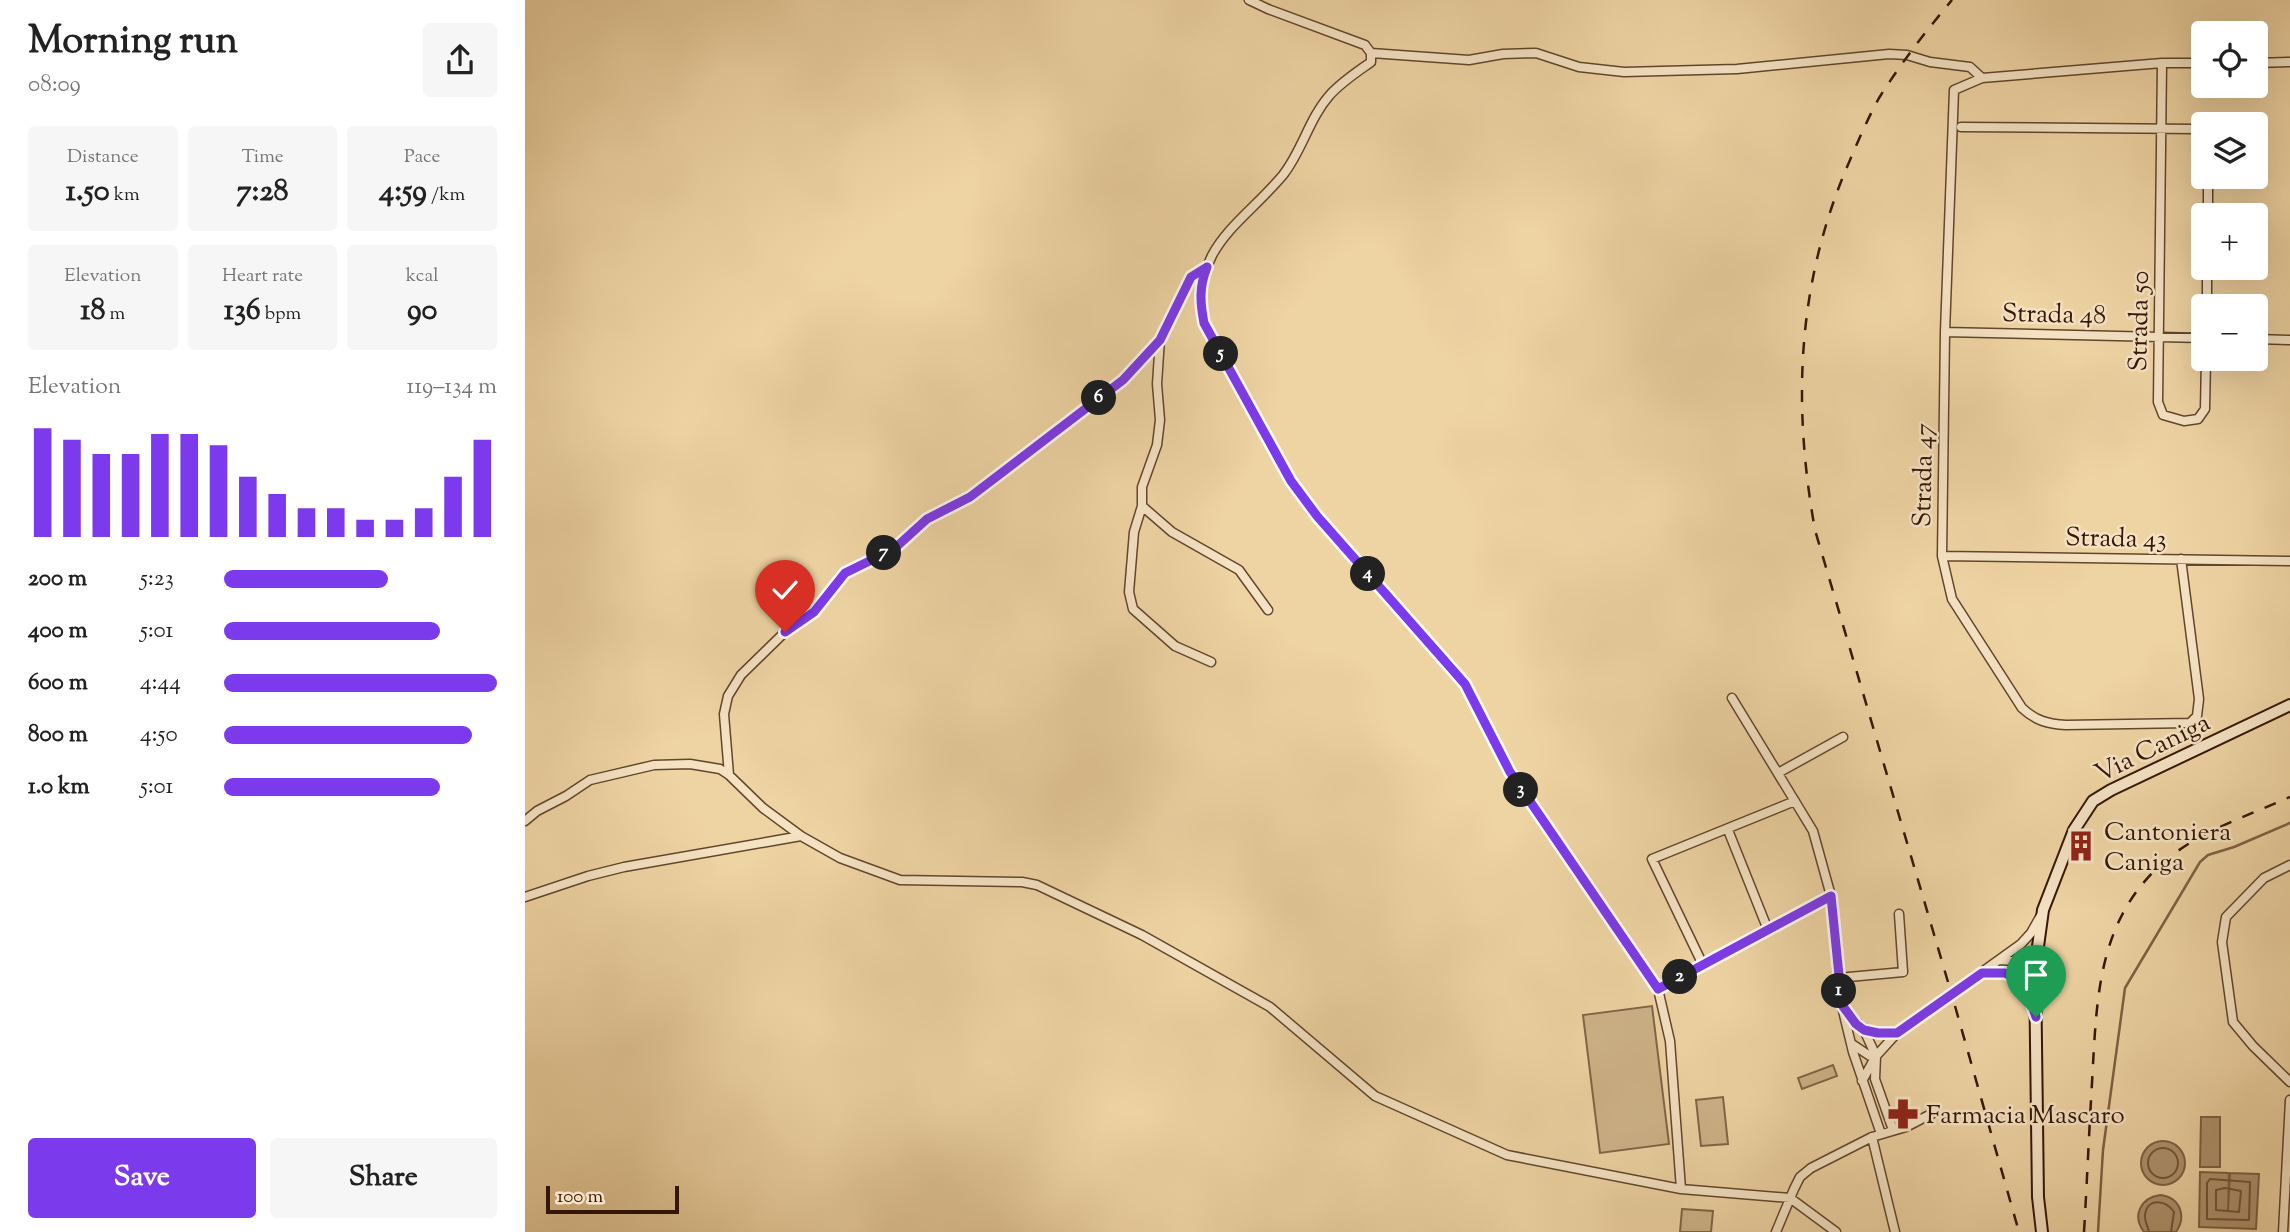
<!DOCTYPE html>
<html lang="en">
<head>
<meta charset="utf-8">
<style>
  :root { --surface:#fff; --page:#f6f6f6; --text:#222; --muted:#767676; --accent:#7c3aed }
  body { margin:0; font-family:"Sorts Mill Goudy",serif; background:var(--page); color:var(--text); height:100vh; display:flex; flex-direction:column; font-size:26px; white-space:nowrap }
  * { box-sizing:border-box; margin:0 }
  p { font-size:23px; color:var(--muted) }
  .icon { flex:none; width:38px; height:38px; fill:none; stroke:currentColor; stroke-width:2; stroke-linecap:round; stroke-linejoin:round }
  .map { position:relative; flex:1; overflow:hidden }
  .drawer { display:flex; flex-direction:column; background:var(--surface); width:525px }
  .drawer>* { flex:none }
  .controls { position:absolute; left:1666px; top:21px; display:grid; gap:14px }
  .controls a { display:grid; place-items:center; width:77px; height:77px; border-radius:7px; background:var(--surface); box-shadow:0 7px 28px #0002; font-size:35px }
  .scale { position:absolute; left:21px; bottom:18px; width:133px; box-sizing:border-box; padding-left:7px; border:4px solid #341706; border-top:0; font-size:19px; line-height:24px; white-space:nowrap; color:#341706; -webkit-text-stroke:5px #f4e2c3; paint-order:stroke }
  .pin { position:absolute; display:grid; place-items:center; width:60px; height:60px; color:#fff; margin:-72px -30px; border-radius:50% 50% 50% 0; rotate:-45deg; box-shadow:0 0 7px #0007 }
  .pin .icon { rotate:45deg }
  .km { position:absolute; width:35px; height:35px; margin:-18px; border-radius:50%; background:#222; color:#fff; font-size:19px; line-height:35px; text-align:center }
  .round { display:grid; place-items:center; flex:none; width:74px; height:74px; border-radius:7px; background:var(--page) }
  .head { display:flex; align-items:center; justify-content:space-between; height:119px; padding:0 28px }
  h1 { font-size:38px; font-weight:700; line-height:52px }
  .stats { display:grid; grid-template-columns:repeat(3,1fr); gap:10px; height:119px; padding:7px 28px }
  .stats div { display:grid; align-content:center; border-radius:7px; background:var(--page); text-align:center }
  .stats b { font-size:30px; font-weight:700 }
  .stats small { font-size:19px; font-weight:400 }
  .stats p { font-size:19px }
  .chart { height:196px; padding:14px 28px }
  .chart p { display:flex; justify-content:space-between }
  .chart svg { width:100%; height:126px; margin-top:7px; stroke:var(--accent); stroke-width:6 }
  .button { display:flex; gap:14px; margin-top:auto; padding:14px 28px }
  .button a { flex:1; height:80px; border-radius:7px; background:var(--accent); color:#fff; font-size:28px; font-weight:700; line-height:80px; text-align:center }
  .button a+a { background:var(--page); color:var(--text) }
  ul { padding:0 28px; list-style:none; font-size:23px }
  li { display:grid; grid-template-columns:112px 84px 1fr; align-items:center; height:52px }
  li i { height:18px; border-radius:9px; background:var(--accent) }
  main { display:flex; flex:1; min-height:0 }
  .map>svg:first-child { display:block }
  .green { fill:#ceb388; stroke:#816547; stroke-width:2 }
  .water { fill:#af936e; stroke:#7e6144; stroke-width:2 }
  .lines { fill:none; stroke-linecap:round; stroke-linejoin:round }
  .shore { stroke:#72553a; stroke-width:2 }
  .stream { stroke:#7e6144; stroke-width:2.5 }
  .street-casing { stroke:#62462d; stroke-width:11 }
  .secondary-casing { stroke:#341706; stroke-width:14 }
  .street { stroke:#f4e2c3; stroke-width:8 }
  .secondary { stroke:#f4e2c3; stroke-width:10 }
  .rail { stroke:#341706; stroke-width:2.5; stroke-dasharray:12 12; stroke-linecap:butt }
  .route-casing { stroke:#fff; stroke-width:14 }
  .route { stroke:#7c3aed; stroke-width:9 }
  .labels { text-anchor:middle; stroke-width:5; stroke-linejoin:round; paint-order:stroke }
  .street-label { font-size:26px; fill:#341706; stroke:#f4e2c3 }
  .poi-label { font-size:26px; fill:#341706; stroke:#f4e2c3; text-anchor:start }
</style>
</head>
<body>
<main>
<section class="drawer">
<div class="head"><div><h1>Morning run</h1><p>08:09</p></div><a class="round"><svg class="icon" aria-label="share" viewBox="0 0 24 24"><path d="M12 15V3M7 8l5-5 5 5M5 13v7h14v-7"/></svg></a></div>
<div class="stats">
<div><p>Distance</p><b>1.50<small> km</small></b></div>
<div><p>Time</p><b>7:28</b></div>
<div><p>Pace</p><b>4:59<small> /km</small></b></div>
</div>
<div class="stats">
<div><p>Elevation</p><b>18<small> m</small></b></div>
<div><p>Heart rate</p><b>136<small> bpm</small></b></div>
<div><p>kcal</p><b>90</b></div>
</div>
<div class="chart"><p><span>Elevation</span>119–134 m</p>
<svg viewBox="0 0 160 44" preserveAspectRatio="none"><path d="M5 44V6M15 44V10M25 44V15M35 44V15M45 44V8M55 44V8M65 44V12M75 44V23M85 44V29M95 44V34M105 44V34M115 44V38M125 44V38M135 44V34M145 44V23M155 44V10"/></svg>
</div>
<ul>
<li><b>200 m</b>5:23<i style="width:60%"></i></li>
<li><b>400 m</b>5:01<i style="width:79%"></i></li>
<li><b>600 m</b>4:44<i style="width:100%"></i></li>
<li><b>800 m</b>4:50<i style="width:91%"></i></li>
<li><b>1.0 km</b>5:01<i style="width:79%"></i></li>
</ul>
<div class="button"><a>Save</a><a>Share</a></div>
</section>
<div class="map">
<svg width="1765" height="1232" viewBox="0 0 1765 1232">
  <rect width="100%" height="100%" fill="#eed3a3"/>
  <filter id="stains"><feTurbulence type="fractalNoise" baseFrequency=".00286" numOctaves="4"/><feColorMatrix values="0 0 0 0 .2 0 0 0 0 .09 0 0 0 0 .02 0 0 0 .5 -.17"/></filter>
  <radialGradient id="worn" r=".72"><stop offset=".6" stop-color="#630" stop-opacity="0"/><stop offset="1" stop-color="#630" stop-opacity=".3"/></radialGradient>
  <path class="green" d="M1127,1006l17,138 -69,9 -17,-138z
    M1308,1065l4,11 -35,13 -4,-11z
    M1198,1097l5,47 -27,2 -5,-46z
    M1157,1209l31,2 -2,21h-31z"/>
  <path class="water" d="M1676,1117h19v50h-20z
    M1616 1163a22 22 0 1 1 44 0a22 22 0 1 1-44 0Z
    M1675,1172l29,1 -1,37 2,-37 29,1 -3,55 -57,-2z
    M1635,1195c20,2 27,21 16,37h-32c-12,-16 -4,-34 16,-37z"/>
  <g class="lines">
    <path class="shore" d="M1623 1163a15 15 0 1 1 30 0a15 15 0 1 1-30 0Z
      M1685,1179l40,3 -1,38 -42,-1v-36z
      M1700,1188l16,3 -2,21 -23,-2v-20z
      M1624,1232c-1,-6 -5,-11 -4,-17 2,-18 22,-15 29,-3l-3,20"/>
    <path class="stream" d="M1573,1232l5,-82 22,-162 75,-126 8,-7 26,-8 56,-24"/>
    <g class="street-casing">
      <path id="street" d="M724,0l19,9 97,36 6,8v9c-14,10 -31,21 -42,34 -20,23 -27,55 -46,79 -42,50 -93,72 -79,148l87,158 26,35 148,168 45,88 148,217 12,52 11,148
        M846,53l98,7 34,-6 33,-1 43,14 45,5 113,-3 152,-15 18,1 23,7 40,5 12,11
        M1637,63l-4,339 5,13 21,6 14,-2 7,-10 1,-50
        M1731,63l34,-1
        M1436,127l234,2 8,5
        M1683,215v-38
        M1682,306v-38
        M1420,332l258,6
        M635,339l-3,45 3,36 -3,25 -15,42v19l30,26 67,38 29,40
        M1731,339l34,1
        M617,506l-8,26 -5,60 4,17 42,37 36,16
        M1417,556l348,5
        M1656,559l18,140 -2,17 -7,7 -124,2c-18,-1 -30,-4 -44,-17l-70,-109 -10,-43 3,-224 9,-242 28,-12 180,-15h41
        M1207,698l81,133 18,65 8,95 5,24 9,37 28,82
        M1253,773l65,-36
        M204,775l-5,-61 4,-18 13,-21 44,-43 29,-20 31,-39 49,-24 33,-30 43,-22 154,-117 36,-41 31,-62 16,-10
        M0,821l12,-10 29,-15 24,-16 64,-15 36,-1 30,5 9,6 34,33 38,28
        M1203,830l40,100
        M1765,865l-26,13 -38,39 -4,25 11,80 20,24 37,36
        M0,897l63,-21 36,-9 177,-31 39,22 60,22 122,2 15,3 105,50 128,72 105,89 132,59 174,34 109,9 46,34
        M1475,960l14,1 21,7
        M1178,965l-51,-106 143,-58
        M1457,973h23l30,-5
        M1480,973c18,9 22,18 28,37
        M1313,978l65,-6 -4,-58
        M1133,989l173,-93
        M1319,1008c16,22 25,26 53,25
        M1339,1030l12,26 -1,23 18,51
        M1327,1044l18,12h6
        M1337,1081l14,-25 21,-23 124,-89 10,-11 9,-16
        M1347,1137l23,95
        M1251,1232l18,-43 6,-12 11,-9 61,-31 34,-10 29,-15
        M1758,1232l7,-132"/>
    </g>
    <g class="secondary-casing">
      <path id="secondary" d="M1517,1232l-4,-35 -3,-229 8,-58 31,-80 19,-29 18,-11 179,-85"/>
    </g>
    <use href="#street" class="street"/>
    <use href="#secondary" class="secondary"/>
    <path class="rail" d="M1423,982l-133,-452c-23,-128 -18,-249 35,-370 9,-21 18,-42 29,-62 22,-35 47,-67 73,-98
      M1430,1006l64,226
      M1559,1232c3,-50 5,-99 8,-149 5,-89 5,-171 83,-230 34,-25 77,-39 115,-56"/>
  </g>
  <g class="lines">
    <g class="route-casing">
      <path id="route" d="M260,632l29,-20 31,-39 49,-24 33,-30 43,-22 153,-117 37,-40 31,-63 16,-10c-8,20 -7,35 -3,56l87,158 26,35 148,168 45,88 148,217 173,-93 11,109 14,19 8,6 14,3h19l85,-60h23l12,6 10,10 9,28"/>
    </g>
    <use href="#route" class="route"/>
  </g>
  <defs>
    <g id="building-bare" transform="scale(2.415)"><path d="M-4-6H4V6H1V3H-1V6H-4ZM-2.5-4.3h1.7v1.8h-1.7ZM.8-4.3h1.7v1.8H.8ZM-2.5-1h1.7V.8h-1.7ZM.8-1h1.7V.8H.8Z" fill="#8f2418" stroke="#f4e2c3" stroke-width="2.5" paint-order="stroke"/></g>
    <g id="pharmacy-bare" transform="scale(2.415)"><path d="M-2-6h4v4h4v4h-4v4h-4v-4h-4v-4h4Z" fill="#8f2418" stroke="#f4e2c3" stroke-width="2.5" paint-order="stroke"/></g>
  </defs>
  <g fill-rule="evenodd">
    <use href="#building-bare" x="1556" y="846"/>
    <use href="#pharmacy-bare" x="1378" y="1114"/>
  </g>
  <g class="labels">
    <g class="street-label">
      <text transform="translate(1529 313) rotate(1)" y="9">Strada 48</text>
      <text transform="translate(1613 321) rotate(-89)" y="9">Strada 50</text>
      <text transform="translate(1397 475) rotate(-89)" y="9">Strada 47</text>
      <text transform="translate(1591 537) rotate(1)" y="9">Strada 43</text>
      <text transform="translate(1627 747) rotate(-26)" y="9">Via Caniga</text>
    </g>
    <g class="poi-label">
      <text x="1579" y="840">Cantoniera<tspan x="1579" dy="30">Caniga</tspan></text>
      <text x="1401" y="1123">Farmacia Mascaro</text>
    </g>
  </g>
  <rect width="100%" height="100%" filter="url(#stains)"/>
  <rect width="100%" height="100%" fill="url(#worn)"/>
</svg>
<div class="controls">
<a><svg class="icon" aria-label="locate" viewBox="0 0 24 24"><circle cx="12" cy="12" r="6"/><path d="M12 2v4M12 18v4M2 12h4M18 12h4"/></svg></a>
<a><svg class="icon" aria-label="layers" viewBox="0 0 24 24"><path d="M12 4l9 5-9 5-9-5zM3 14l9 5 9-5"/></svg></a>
<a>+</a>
<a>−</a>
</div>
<div class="scale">100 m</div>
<div class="pin" style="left:1511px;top:1017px;background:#1e9e55"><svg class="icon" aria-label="arrive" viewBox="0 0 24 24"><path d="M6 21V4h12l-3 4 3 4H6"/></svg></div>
<div class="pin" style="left:260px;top:632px;background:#d93025"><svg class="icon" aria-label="check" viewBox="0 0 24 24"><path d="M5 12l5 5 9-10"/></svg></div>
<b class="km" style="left:1314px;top:991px">1</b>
<b class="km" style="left:1155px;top:977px">2</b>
<b class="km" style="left:996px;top:790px">3</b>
<b class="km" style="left:843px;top:574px">4</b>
<b class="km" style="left:696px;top:354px">5</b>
<b class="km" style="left:574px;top:398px">6</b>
<b class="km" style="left:359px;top:553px">7</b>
</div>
</main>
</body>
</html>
